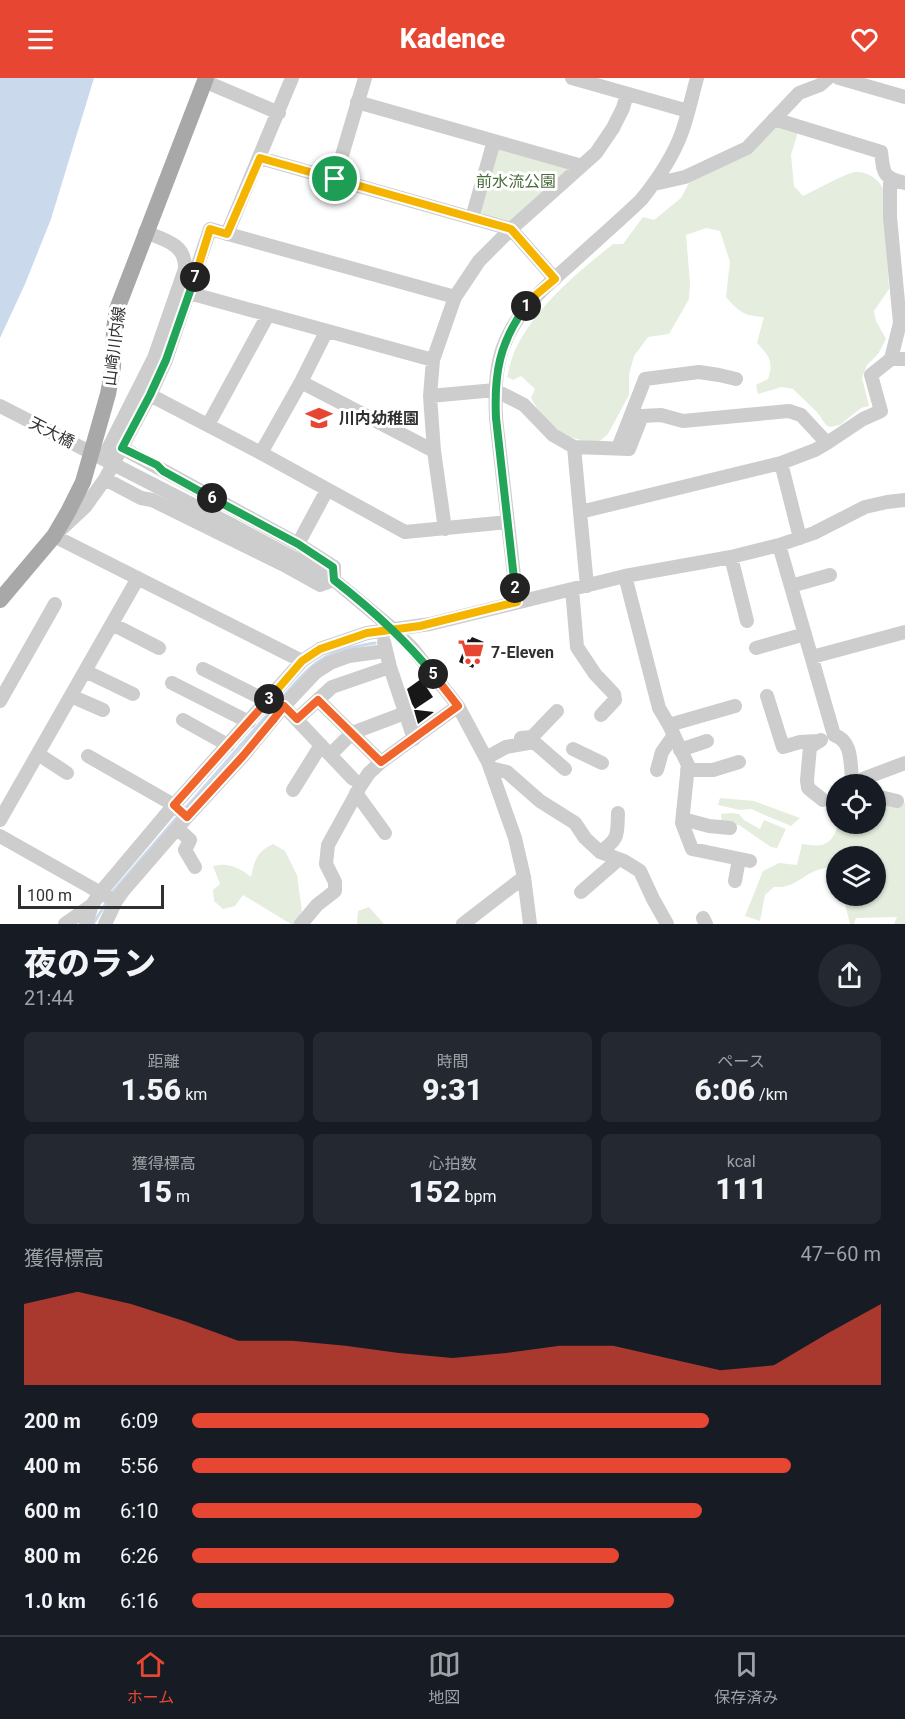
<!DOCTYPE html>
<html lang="ja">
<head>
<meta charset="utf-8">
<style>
  :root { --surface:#171b24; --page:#242831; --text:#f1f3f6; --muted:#9ea1a6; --line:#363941; --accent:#e74633 }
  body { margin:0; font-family:Roboto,"Noto Sans JP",sans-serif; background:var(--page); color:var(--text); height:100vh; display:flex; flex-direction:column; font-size:22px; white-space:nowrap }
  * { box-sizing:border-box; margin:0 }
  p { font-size:20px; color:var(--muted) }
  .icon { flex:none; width:33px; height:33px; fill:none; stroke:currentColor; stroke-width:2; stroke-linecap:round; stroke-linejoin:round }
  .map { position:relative; height:846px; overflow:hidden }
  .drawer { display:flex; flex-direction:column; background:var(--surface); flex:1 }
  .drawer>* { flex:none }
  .controls { position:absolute; left:826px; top:696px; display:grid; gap:12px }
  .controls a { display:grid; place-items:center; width:60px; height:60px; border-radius:50%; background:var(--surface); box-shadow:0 2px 4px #0004; font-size:30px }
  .scale { position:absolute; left:18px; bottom:15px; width:146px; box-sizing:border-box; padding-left:6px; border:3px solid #303030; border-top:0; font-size:16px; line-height:21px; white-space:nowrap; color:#303030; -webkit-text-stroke:4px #fff; paint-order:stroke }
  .pin { position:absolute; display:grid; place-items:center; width:51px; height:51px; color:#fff; margin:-26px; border:3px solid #fff; border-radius:50%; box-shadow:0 2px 6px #0007 }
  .km { position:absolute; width:30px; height:30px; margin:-15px; border-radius:50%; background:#222; color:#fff; font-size:16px; line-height:30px; text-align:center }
  .round { display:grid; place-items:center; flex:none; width:63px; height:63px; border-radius:32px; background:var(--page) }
  .headline { display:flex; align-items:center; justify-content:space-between; height:102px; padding:0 24px }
  h1 { font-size:33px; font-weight:800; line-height:45px }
  .figures { display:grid; grid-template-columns:repeat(3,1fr); gap:9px; height:102px; padding:6px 24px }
  .figures div { display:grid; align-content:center; border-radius:9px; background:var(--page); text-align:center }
  .figures b { font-size:30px; font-weight:800 }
  .figures small { font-size:16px; font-weight:400 }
  .figures p { font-size:16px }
  .chart { height:168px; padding:12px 24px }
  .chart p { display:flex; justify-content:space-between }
  .chart svg { width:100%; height:108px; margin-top:6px; fill:var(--accent); opacity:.7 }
  ul { padding:0 24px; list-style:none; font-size:20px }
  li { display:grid; grid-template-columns:96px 72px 1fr; align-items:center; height:45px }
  li i { height:15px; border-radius:8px; background:var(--accent) }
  header { display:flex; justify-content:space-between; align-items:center; height:78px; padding:0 24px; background:var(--accent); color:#fff; font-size:27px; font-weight:800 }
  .dock { display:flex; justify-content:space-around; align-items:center; height:84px; border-top:2px solid var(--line); background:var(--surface); font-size:16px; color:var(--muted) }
  .dock a { display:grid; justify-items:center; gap:3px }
  .dock .current { color:var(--accent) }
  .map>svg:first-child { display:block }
  .green { fill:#e4edde }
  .water { fill:#cbd9ed }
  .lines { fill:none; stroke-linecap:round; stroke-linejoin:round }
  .stream { stroke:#cbd9ed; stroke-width:3 }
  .building { fill:#171717 }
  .minor { stroke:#cdcdcd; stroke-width:14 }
  .major { stroke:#a8a8a8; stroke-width:16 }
  .split-1-casing { stroke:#fff; stroke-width:12 }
  .split-2-casing { stroke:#fff; stroke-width:12 }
  .split-3-casing { stroke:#fff; stroke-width:12 }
  .split-4-casing { stroke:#fff; stroke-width:12 }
  .split-5-casing { stroke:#fff; stroke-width:12 }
  .split-6-casing { stroke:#fff; stroke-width:12 }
  .split-7-casing { stroke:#fff; stroke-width:12 }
  .split-8-casing { stroke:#fff; stroke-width:12 }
  .split-1 { stroke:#f5b400; stroke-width:8 }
  .split-2 { stroke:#22a559; stroke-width:8 }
  .split-3 { stroke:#f5b400; stroke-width:8 }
  .split-4 { stroke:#f0652b; stroke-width:8 }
  .split-5 { stroke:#f0652b; stroke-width:8 }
  .split-6 { stroke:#22a559; stroke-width:8 }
  .split-7 { stroke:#22a559; stroke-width:8 }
  .split-8 { stroke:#f5b400; stroke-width:8 }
  .labels { text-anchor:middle; stroke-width:6; stroke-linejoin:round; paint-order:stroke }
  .park-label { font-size:16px; fill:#4b6d3d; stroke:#fff }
  .street-label { font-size:16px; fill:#303030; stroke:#fff }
  .poi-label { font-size:16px; font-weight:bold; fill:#303030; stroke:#fff; text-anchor:start }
</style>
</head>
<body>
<header><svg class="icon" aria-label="menu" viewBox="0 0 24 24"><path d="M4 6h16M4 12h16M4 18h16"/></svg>Kadence<svg class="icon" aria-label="heart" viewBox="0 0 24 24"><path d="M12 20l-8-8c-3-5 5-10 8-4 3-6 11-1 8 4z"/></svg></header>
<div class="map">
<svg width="905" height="846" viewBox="0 0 905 846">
  <rect width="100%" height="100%" fill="#fff"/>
  <path class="green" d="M777,47l21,7 -7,23 3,31 9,10c11,-5 43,-23 52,-24 12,-1 23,7 28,16l6,101 -15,22 2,10 10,18 -8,15 -11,11 -5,13 7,28 -8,2 -21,17 -10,2 -4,-2 -9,-13 -24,-23 -11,-2 -24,7 -2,-9 12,-6c6,-18 1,-23 -11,-36l7,-26c-20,-1 -25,-5 -38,-20l4,-35 -10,-31 -14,-3 -20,7 4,48 -1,16 -20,35 -21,3 -14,19 -5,19v20l-21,39 -8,7c-6,0 -13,0 -19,-1 -22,-4 -40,-23 -50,-42l4,-9 -14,-13 -8,4 -6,-3c3,-10 5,-22 10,-31 22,-42 60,-73 96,-102h10l20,-27 11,3 27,-22 10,-19z
    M500,69l68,19 2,6 -57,51 -32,-7 -4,-5 19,-62z
    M834,717h3l-1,9 1,1v19h39v-21l9,2 20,-2v121h-11l3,-7 -41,1 -2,6h-4l-7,-28h33v-40h-39v21l-7,-10c-5,1 -11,2 -15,4 -16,7 -21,17 -41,16l-9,8 -5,26 -15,-5 18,-45 16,-8 18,2 5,-21c19,3 28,3 35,-16l-11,-24z
    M720,720l34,3 46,17 -9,8 -40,-17 -11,1 -22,-5z
    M731,735l8,1 5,6 16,9 4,-9 22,9 -9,19 -6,-1 -32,-22 -17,-2 -1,-9z
    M273,766l12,7 12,24 5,36 -8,13h-3l-48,-29 -8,11 -12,3 -9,-8 -1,-11 7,-6 -7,-18c15,-4 27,2 38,11 4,-17 5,-25 22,-33z
    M369,829l15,17h-27l1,-13z"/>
  <path class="water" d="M0,0h94l-43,141 -26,65 -25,54z"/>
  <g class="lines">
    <path class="stream" d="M282,620c33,-38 42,-47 93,-55
      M184,732l92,-105
      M111,816l68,-79
      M93,846l15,-24"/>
  </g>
  <path class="building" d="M472,559l12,5 -11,26 -14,-6 9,-23 2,1z
    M421,601l12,18 -18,12 -3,-5 -5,-15z
    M414,632h3l17,2 -16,12z"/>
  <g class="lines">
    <path class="minor" d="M572,0l116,33
      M839,0l66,19
      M204,3l75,32
      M357,24l225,64
      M774,41l107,33c3,22 1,25 24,31
      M260,80l251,71 44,50
      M335,101l30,-101
      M890,101v38l10,106 -9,36
      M654,106l31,-7 62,-29 52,-55 21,-8 8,-7
      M472,140l22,-77
      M227,156l65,-156
      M189,215l244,67
      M301,304l133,69
      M150,317l111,58 144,79 103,-10
      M430,318l65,-6 29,15 29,30 21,12 55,2 13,-33 19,-1 22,6 106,-10 12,4 26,28 -12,7 -34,13 -201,49 7,74
      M0,328l232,119 102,55 60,50 19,19 45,57 30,56 27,76 9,39 6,47
      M208,347l60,-110
      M827,365l36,-24 18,-8 -10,-36 20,-16h14
      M574,369l6,65
      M122,370l176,96 36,23v13
      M618,370l27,-69 54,-7 20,3 17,4
      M261,375l40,-71 25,-50
      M103,381l51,-101 31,-89c1,-25 -20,-29 -40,-37
      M781,385l19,75
      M105,401l-20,28 -31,29 248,125
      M445,451l-11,-78 -4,-55 3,-36 22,-63 24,-36 32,-32 85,-76 17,-25 10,-20 4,-14
      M298,466l29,-54
      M779,467l55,190c21,7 15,33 19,49
      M731,479l16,64
      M625,498l34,132 10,17 19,40 -6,58 10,26 58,12
      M334,502l-14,5 -36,-20 -132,-65 -11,-2 -36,-19 45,-84 16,-35 44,-131 245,68
      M791,508l39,-11
      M572,511l5,58 18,27 19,20 1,6 -14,15
      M517,524l-21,-184c-1,-23 -1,-46 6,-68 14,-40 41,-61 71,-88 23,-21 46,-41 68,-62 17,-21 32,-43 41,-68 6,-17 10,-36 15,-54
      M112,546l47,24
      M384,564l6,25 24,72
      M756,570l49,-14
      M812,579l93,-25
      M203,591l64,32
      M85,593l48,23
      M172,605l77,39
      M71,618l32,14
      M767,618l16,51 17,-5 18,-1
      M278,622l75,79
      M318,622l63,62
      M0,623l55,-97
      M297,641l35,-32 58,-20
      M183,642l45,25
      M669,647l66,-19
      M521,660l11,-1 25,-26
      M821,662l-11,7 -3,33 1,8 15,12
      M573,671l29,14
      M335,672l17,-17 53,-20
      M680,672l27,-9
      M38,676l29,19
      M88,678l86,49 5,5
      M486,680l20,-11 28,-5 31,27
      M490,690l17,4 33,29 35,22 10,15 15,14 24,9 16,10 13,28 14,25
      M657,692l5,-18 12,-17
      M687,692h26l26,-8
      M852,705l53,-20
      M293,712l28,-45
      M356,715l29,40
      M876,718l21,5
      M683,741l26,7 21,2
      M0,742l138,-242
      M178,751l12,11 -5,10 10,17
      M0,758l108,61
      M600,774c20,-14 17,-17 18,-39
      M735,803l4,-22
      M581,814l38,-33
      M703,840l3,6
      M65,846l27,-19
      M86,846l6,-19 8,-12 74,-88 128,-144 18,-12 47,-16 63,-9 195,-48 106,-19 48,-12 35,-12 51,-26 22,-5 18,-2
      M105,846l11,-23 7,-10 64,-74 56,-61 41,-50 32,-34 14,-9 19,-7 36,-5
      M301,846l16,-19 18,-14v-9l-9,-18 2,-19 33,-60 8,-12 12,-11 77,-56
      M463,846l61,-47"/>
    <path class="major" d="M0,522l54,-64 14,-24 15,-30 25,-88 5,-27 1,-38 3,-20 89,-231"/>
  </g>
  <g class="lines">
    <g class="split-1-casing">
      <path id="split-1" d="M335,101l176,50 44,50 -18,15 -11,12"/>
    </g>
    <g class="split-2-casing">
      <path id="split-2" d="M515,510l-19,-170c-2,-44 3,-75 30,-112"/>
    </g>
    <g class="split-3-casing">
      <path id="split-3" d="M269,621l33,-38 18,-12 47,-16 53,-7 97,-24 -2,-14"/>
    </g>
    <g class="split-4-casing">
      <path id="split-4" d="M269,621l-95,106 13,12 56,-61 30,-36"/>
    </g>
    <g class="split-5-casing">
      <path id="split-5" d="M273,642l11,-14 13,13 21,-19 63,62 77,-56 -25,-32"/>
    </g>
    <g class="split-6-casing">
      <path id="split-6" d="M212,420l86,46 35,23 1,13c36,28 70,58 99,94"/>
    </g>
    <g class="split-7-casing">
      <path id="split-7" d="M195,199l-29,83 -16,35 -28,53 35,17 6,6 49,27"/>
    </g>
    <g class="split-8-casing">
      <path id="split-8" d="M195,199l15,-48 17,5 33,-76 75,21"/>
    </g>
    <use href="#split-1" class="split-1"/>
    <use href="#split-2" class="split-2"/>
    <use href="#split-3" class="split-3"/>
    <use href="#split-4" class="split-4"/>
    <use href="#split-5" class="split-5"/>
    <use href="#split-6" class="split-6"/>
    <use href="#split-7" class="split-7"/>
    <use href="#split-8" class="split-8"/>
  </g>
  <defs>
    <g id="school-bare" transform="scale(2.07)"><path d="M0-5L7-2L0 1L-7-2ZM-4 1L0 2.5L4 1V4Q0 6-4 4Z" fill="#e74633" stroke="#fff" stroke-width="2.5" paint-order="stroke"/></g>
    <g id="supermarket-bare" transform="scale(2.07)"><path d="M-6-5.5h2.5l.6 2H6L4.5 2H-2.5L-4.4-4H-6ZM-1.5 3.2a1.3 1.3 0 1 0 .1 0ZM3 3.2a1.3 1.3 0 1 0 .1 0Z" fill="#e74633" stroke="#fff" stroke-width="2.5" paint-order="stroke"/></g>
  </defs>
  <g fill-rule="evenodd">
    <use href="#school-bare" x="319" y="340"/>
    <use href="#supermarket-bare" x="471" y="574"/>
  </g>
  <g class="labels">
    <g class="park-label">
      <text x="516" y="109">前水流公園</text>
    </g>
    <g class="street-label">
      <text transform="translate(114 268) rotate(-83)" y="6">山崎川内線</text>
      <text transform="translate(52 354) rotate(27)" y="6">天大橋</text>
    </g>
    <g class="poi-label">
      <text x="339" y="346">川内幼稚園</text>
      <text x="491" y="580">7-Eleven</text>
    </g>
  </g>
</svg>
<div class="controls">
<a><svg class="icon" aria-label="locate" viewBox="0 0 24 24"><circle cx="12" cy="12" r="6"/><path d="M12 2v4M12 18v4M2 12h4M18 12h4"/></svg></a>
<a><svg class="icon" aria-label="layers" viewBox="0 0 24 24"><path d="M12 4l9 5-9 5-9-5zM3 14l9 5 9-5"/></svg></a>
</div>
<div class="scale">100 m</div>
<div class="pin" style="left:335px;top:101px;background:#1e9e55"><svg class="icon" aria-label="arrive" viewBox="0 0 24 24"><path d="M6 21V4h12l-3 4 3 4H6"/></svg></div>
<b class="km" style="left:526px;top:228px">1</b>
<b class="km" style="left:515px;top:510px">2</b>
<b class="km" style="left:269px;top:621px">3</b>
<b class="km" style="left:433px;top:596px">5</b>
<b class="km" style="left:212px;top:420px">6</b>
<b class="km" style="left:195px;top:199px">7</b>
</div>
<section class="drawer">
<div class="headline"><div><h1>夜のラン</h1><p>21:44</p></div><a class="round"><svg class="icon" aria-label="share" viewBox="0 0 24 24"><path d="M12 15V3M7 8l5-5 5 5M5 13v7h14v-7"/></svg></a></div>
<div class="figures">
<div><p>距離</p><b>1.56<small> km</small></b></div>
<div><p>時間</p><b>9:31</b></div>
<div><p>ペース</p><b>6:06<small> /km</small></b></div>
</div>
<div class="figures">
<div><p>獲得標高</p><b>15<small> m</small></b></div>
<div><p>心拍数</p><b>152<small> bpm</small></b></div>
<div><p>kcal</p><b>111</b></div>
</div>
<div class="chart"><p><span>獲得標高</span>47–60 m</p>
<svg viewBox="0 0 160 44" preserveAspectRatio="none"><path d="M0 44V11L10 6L20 11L30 18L40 26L50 26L60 28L70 31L80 33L90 31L100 28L110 28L120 33L130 38L140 36L150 23L160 11V44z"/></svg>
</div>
<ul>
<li><b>200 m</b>6:09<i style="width:75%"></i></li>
<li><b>400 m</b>5:56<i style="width:87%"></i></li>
<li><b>600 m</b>6:10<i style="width:74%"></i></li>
<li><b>800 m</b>6:26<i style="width:62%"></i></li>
<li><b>1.0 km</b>6:16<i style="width:70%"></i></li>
</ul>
</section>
<nav class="dock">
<a class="current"><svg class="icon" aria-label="home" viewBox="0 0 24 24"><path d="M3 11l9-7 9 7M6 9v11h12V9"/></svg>ホーム</a>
<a><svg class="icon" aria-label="map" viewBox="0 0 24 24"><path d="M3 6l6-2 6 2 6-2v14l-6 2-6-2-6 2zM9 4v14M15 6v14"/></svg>地図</a>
<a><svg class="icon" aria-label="saved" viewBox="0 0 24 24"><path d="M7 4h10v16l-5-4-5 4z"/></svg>保存済み</a>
</nav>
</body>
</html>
